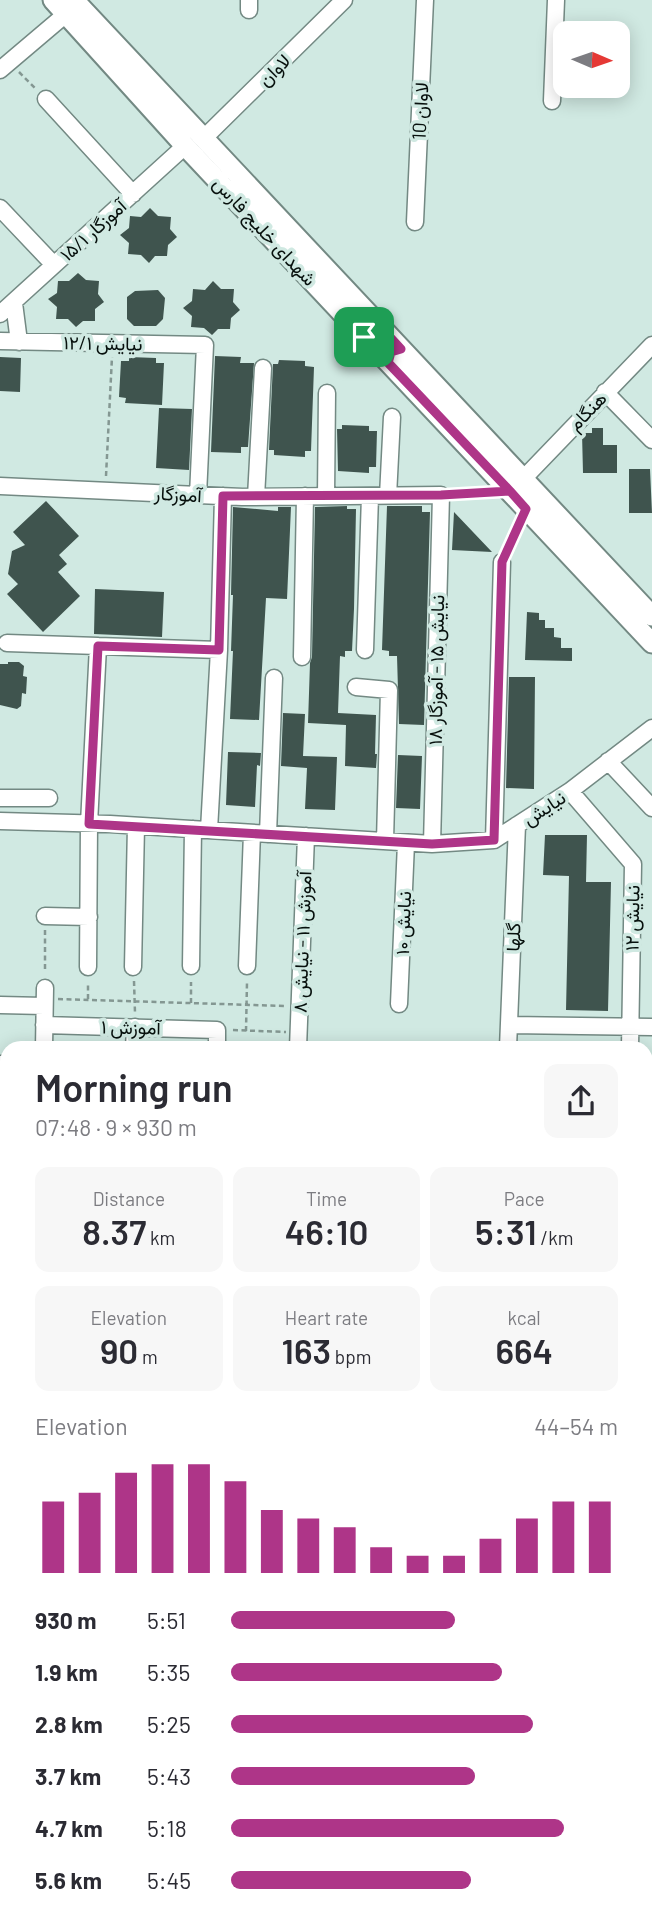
<!DOCTYPE html>
<html lang="en">
<head>
<meta charset="utf-8">
<style>
  :root { --surface:#fff; --page:#f7f7f7; --text:#2b2b33; --muted:#7c7c81; --accent:#ae3588 }
  body { margin:0; font-family:Barlow,Vazirmatn,sans-serif; background:var(--page); color:var(--text); height:100vh; display:flex; flex-direction:column; font-size:26px; white-space:nowrap }
  * { box-sizing:border-box; margin:0 }
  p { font-size:23px; color:var(--muted) }
  .icon { flex:none; width:38px; height:38px; fill:none; stroke:currentColor; stroke-width:2; stroke-linecap:round; stroke-linejoin:round }
  .map { position:relative; flex:1; overflow:hidden }
  .sheet { position:absolute; left:0px; top:1041px; width:653px; height:884px; display:flex; flex-direction:column; background:var(--surface); border-radius:21px 21px 0 0; box-shadow:0 4px 18px #0003 }
  .sheet>* { flex:none }
  .needle { width:46px; rotate:92deg }
  .tools { position:absolute; left:553px; top:21px; display:grid; gap:14px }
  .tools a { display:grid; place-items:center; width:77px; height:77px; border-radius:14px; background:var(--surface); box-shadow:0 4px 18px #0003; font-size:35px }
  .pin { position:absolute; display:grid; place-items:center; width:60px; height:60px; color:#fff; margin:-30px; border-radius:14px; box-shadow:0 4px 10px #0006 }
  .round { display:grid; place-items:center; flex:none; width:74px; height:74px; border-radius:14px; background:var(--page) }
  .headline { display:flex; align-items:center; justify-content:space-between; height:119px; padding:0 35px }
  h1 { font-size:38px; font-weight:600; line-height:52px }
  .figures { display:grid; grid-template-columns:repeat(3,1fr); gap:10px; height:119px; padding:7px 35px }
  .figures div { display:grid; align-content:center; border-radius:14px; background:var(--page); text-align:center }
  .figures b { font-size:35px; font-weight:600 }
  .figures small { font-size:19px; font-weight:400 }
  .figures p { font-size:19px }
  .chart { height:196px; padding:14px 35px }
  .chart p { display:flex; justify-content:space-between }
  .chart svg { width:100%; height:126px; margin-top:7px; stroke:var(--accent); stroke-width:6 }
  ul { padding:0 35px; list-style:none; font-size:23px }
  li { display:grid; grid-template-columns:112px 84px 1fr; align-items:center; height:52px }
  li i { height:18px; border-radius:9px; background:var(--accent) }
  .map>svg:first-child { display:block }
  .building { fill:#3f544e }
  .lines { fill:none; stroke-linecap:round; stroke-linejoin:round }
  .minor-casing { stroke:#738983; stroke-width:19 }
  .major-casing { stroke:#738983; stroke-width:23 }
  .path { stroke:#849792; stroke-width:2.5; stroke-dasharray:5 3.5; stroke-linecap:butt }
  .minor { stroke:#fff; stroke-width:16 }
  .major { stroke:#fff; stroke-width:19 }
  .route-casing { stroke:#fff; stroke-width:14 }
  .route { stroke:#ae3588; stroke-width:9 }
  .labels { text-anchor:middle; stroke-width:7; stroke-linejoin:round; paint-order:stroke }
  .street-label { font-size:19px; fill:#07100d; stroke:#d0e9e2 }
</style>
</head>
<body>
<div class="map">
<svg width="652" height="1924" viewBox="0 0 652 1924">
  <rect width="100%" height="100%" fill="#d0e9e2"/>
  <path class="building" d="M150,208l8,8 13,1 -1,12 7,8 -9,8 -1,11h-12l-6,7 -8,-8 -13,-1 1,-11 -9,-8 9,-7 1,-12 11,1z
    M78,273l8,7 13,1 -1,13 6,8 -9,7v12h-12l-7,6 -8,-8h-12l1,-12 -9,-8 9,-6 1,-12h11z
    M213,281l8,8h13l-1,13 7,8 -9,8 -1,11h-12l-6,6 -8,-7 -13,-1 1,-11 -9,-8 9,-7 1,-12 12,1z
    M158,290l7,8 -2,21 -7,7h-22l-7,-7v-22l8,-6z
    M215,356l26,1 -1,6h14l-6,84h-7v6l-30,-1z
    M0,357l21,1 -1,34 -20,-1z
    M129,357l27,1v5h8l-2,42 -37,-2 1,-5 -7,-1 2,-36h8z
    M279,360l26,1v5l9,1 -3,84h-6v6l-31,-2v-5h-5l4,-86h5z
    M159,408l33,1 -3,61 -33,-2z
    M342,425l27,1v5h8l-1,36h-7v6l-31,-2 -1,-42h5z
    M592,428h11v17h14v28h-34l-1,-40h10z
    M629,469h21l2,44h-23z
    M46,501l33,35 -20,19 8,9 -9,8 22,24 -37,36 -36,-38 11,-10 -10,-10 4,-23 13,-6 -12,-13z
    M347,506v3h9l-2,100 -2,42h-7v6l-5,-1 -2,57 38,2 -1,39h2l-1,14 -31,-2 1,-41 -38,-2 2,-60 2,-6 3,-150z
    M387,506h35v6h8l-6,213 -25,-1 -2,-68h-8v-5l-7,-1z
    M233,507l45,4v-4h13l-4,92 -21,-1 -7,122 -29,-1 3,-68h-2l2,-56h-2z
    M454,512l38,40 -40,-2z
    M95,589l69,3 -2,45 -68,-3z
    M527,612l12,1v7h6v8h9v9l7,1v10h11v13l-47,-1z
    M8,662h11l5,4 -1,10 4,1 -1,17 -4,-1 -1,13 -4,3 -17,-4v-41h8z
    M509,677h26l-1,112 -28,-1z
    M283,713l22,1 -2,42 34,1 -2,53 -30,-1 2,-41 -26,-2z
    M228,752l33,1 -1,13 -3,-1 -2,42 -29,-2z
    M398,755l24,1 -2,53 -24,-1z
    M545,835h42l-1,47h25l-3,129 -42,-1 3,-134 -26,-1z"/>
  <g class="lines">
    <g class="minor-casing">
      <path id="minor" d="M249,10v-10
        M0,70l66,-56
        M46,99l87,95
        M552,101l4,-101
        M203,139l141,-139
        M0,208l54,57
        M415,222l10,-222
        M14,303l5,39
        M0,314l185,-168
        M0,341l205,4 -7,150
        M605,392l47,48
        M524,478l128,-133
        M0,486l242,11 199,-2 -9,349
        M326,496l1,-103
        M388,496l4,-79
        M256,497l7,-129
        M7,643l212,7
        M365,650l5,-154
        M302,657l3,-161
        M356,687l33,3 -4,151
        M608,761l44,47
        M570,791l63,73 -3,184
        M0,798h49
        M0,821l110,3 322,20 62,-4 76,-49 82,-63
        M209,830l10,-180 4,-154
        M268,834l6,-156
        M494,840l8,-278
        M45,916l44,1
        M191,966l2,-137
        M247,966l5,-133
        M88,967l1,-143 9,-178
        M133,967l3,-141
        M399,1004l7,-161
        M0,1005l44,1
        M44,1025l173,5v18
        M510,1025l142,2
        M44,1048l1,-60
        M134,1048l1,-21
        M298,1048l8,-212
        M508,1048l9,-223
        M0,1064h7
        M0,1198h7
        M646,1356l6,6
        M0,1531h7
        M646,1759l6,6
        M220,1924v-6
        M330,1924l1,-6"/>
    </g>
    <g class="major-casing">
      <path id="major" d="M53,0l132,146 467,497
        M74,0l578,616
        M646,1829l6,-7
        M646,1871l6,-8
        M564,1924l5,-6
        M601,1924l5,-6"/>
    </g>
    <path class="path" d="M19,72l17,17
      M106,476l6,-119
      M455,494l31,-2
      M508,551l11,-26
      M45,930v42
      M134,981l1,32
      M58,999l228,7
      M88,999v-17
      M191,1003v-21
      M233,1030l53,2
      M246,1031l1,-49
      M646,1234h6
      M0,1369h7
      M0,1852h7
      M0,1854l7,8
      M0,1889l7,9
      M22,1918l5,6
      M65,1918l4,6"/>
    <use href="#minor" class="minor"/>
    <use href="#major" class="major"/>
  </g>
  <g class="lines">
    <g class="route-casing">
      <path id="route" d="M364,337c49,51 97,103 146,154l-69,4 -218,1 -4,154 -121,-4 -9,178 343,20 62,-4 8,-278 24,-53 -16,-18 -122,-128 3,-11 10,-3 -22,-24 -4,10 -11,2"/>
    </g>
    <use href="#route" class="route"/>
  </g>
  <g class="labels">
    <g class="street-label">
      <text transform="translate(274 70) rotate(-45)" y="7">لاوان</text>
      <text transform="translate(420 111) rotate(-87)" y="7">لاوان 10</text>
      <text transform="translate(93 230) rotate(-42)" y="7">آموزگار ۱۵/۱</text>
      <text transform="translate(265 231) rotate(47)" y="7">شهدای خلیج فارس</text>
      <text transform="translate(103 343) rotate(1)" y="7">نیایش ۱۲/۱</text>
      <text transform="translate(587 411) rotate(-46)" y="7">هنگام</text>
      <text transform="translate(178 494) rotate(3)" y="7">آموزگار</text>
      <text transform="translate(436 670) rotate(-89)" y="7">نیایش ۱۵ - آموزگار ۱۸</text>
      <text transform="translate(544 808) rotate(-33)" y="7">نیایش</text>
      <text transform="translate(632 918) rotate(-89)" y="7">نیایش ۱۲</text>
      <text transform="translate(403 923) rotate(-88)" y="7">نیایش ۱۰</text>
      <text transform="translate(513 937) rotate(-88)" y="7">گلها</text>
      <text transform="translate(302 942) rotate(-88)" y="7">آموزش ۱۱ - نیایش ۸</text>
      <text transform="translate(131 1027) rotate(1)" y="7">آموزش ۱</text>
    </g>
  </g>
</svg>
<div class="tools">
<a><svg class="needle" viewBox="-14 -14 28 28"><path d="M0-13l5 13h-10z" fill="#e53935"/><path d="M0 13l5-13h-10z" fill="#7c7c81"/></svg></a>
</div>
<div class="pin" style="left:364px;top:337px;background:#1e9e55"><svg class="icon" aria-label="arrive" viewBox="0 0 24 24"><path d="M6 21V4h12l-3 4 3 4H6"/></svg></div>
<section class="sheet">
<div class="headline"><div><h1>Morning run</h1><p>07:48 · 9 × 930 m</p></div><a class="round"><svg class="icon" aria-label="share" viewBox="0 0 24 24"><path d="M12 15V3M7 8l5-5 5 5M5 13v7h14v-7"/></svg></a></div>
<div class="figures">
<div><p>Distance</p><b>8.37<small> km</small></b></div>
<div><p>Time</p><b>46:10</b></div>
<div><p>Pace</p><b>5:31<small> /km</small></b></div>
</div>
<div class="figures">
<div><p>Elevation</p><b>90<small> m</small></b></div>
<div><p>Heart rate</p><b>163<small> bpm</small></b></div>
<div><p>kcal</p><b>664</b></div>
</div>
<div class="chart"><p><span>Elevation</span>44–54 m</p>
<svg viewBox="0 0 160 44" preserveAspectRatio="none"><path d="M5 44V19M15 44V16M25 44V9M35 44V6M45 44V6M55 44V12M65 44V22M75 44V25M85 44V28M95 44V35M105 44V38M115 44V38M125 44V32M135 44V25M145 44V19M155 44V19"/></svg>
</div>
<ul>
<li><b>930 m</b>5:51<i style="width:58%"></i></li>
<li><b>1.9 km</b>5:35<i style="width:70%"></i></li>
<li><b>2.8 km</b>5:25<i style="width:78%"></i></li>
<li><b>3.7 km</b>5:43<i style="width:63%"></i></li>
<li><b>4.7 km</b>5:18<i style="width:86%"></i></li>
<li><b>5.6 km</b>5:45<i style="width:62%"></i></li>
</ul>
</section>
</div>
</body>
</html>
